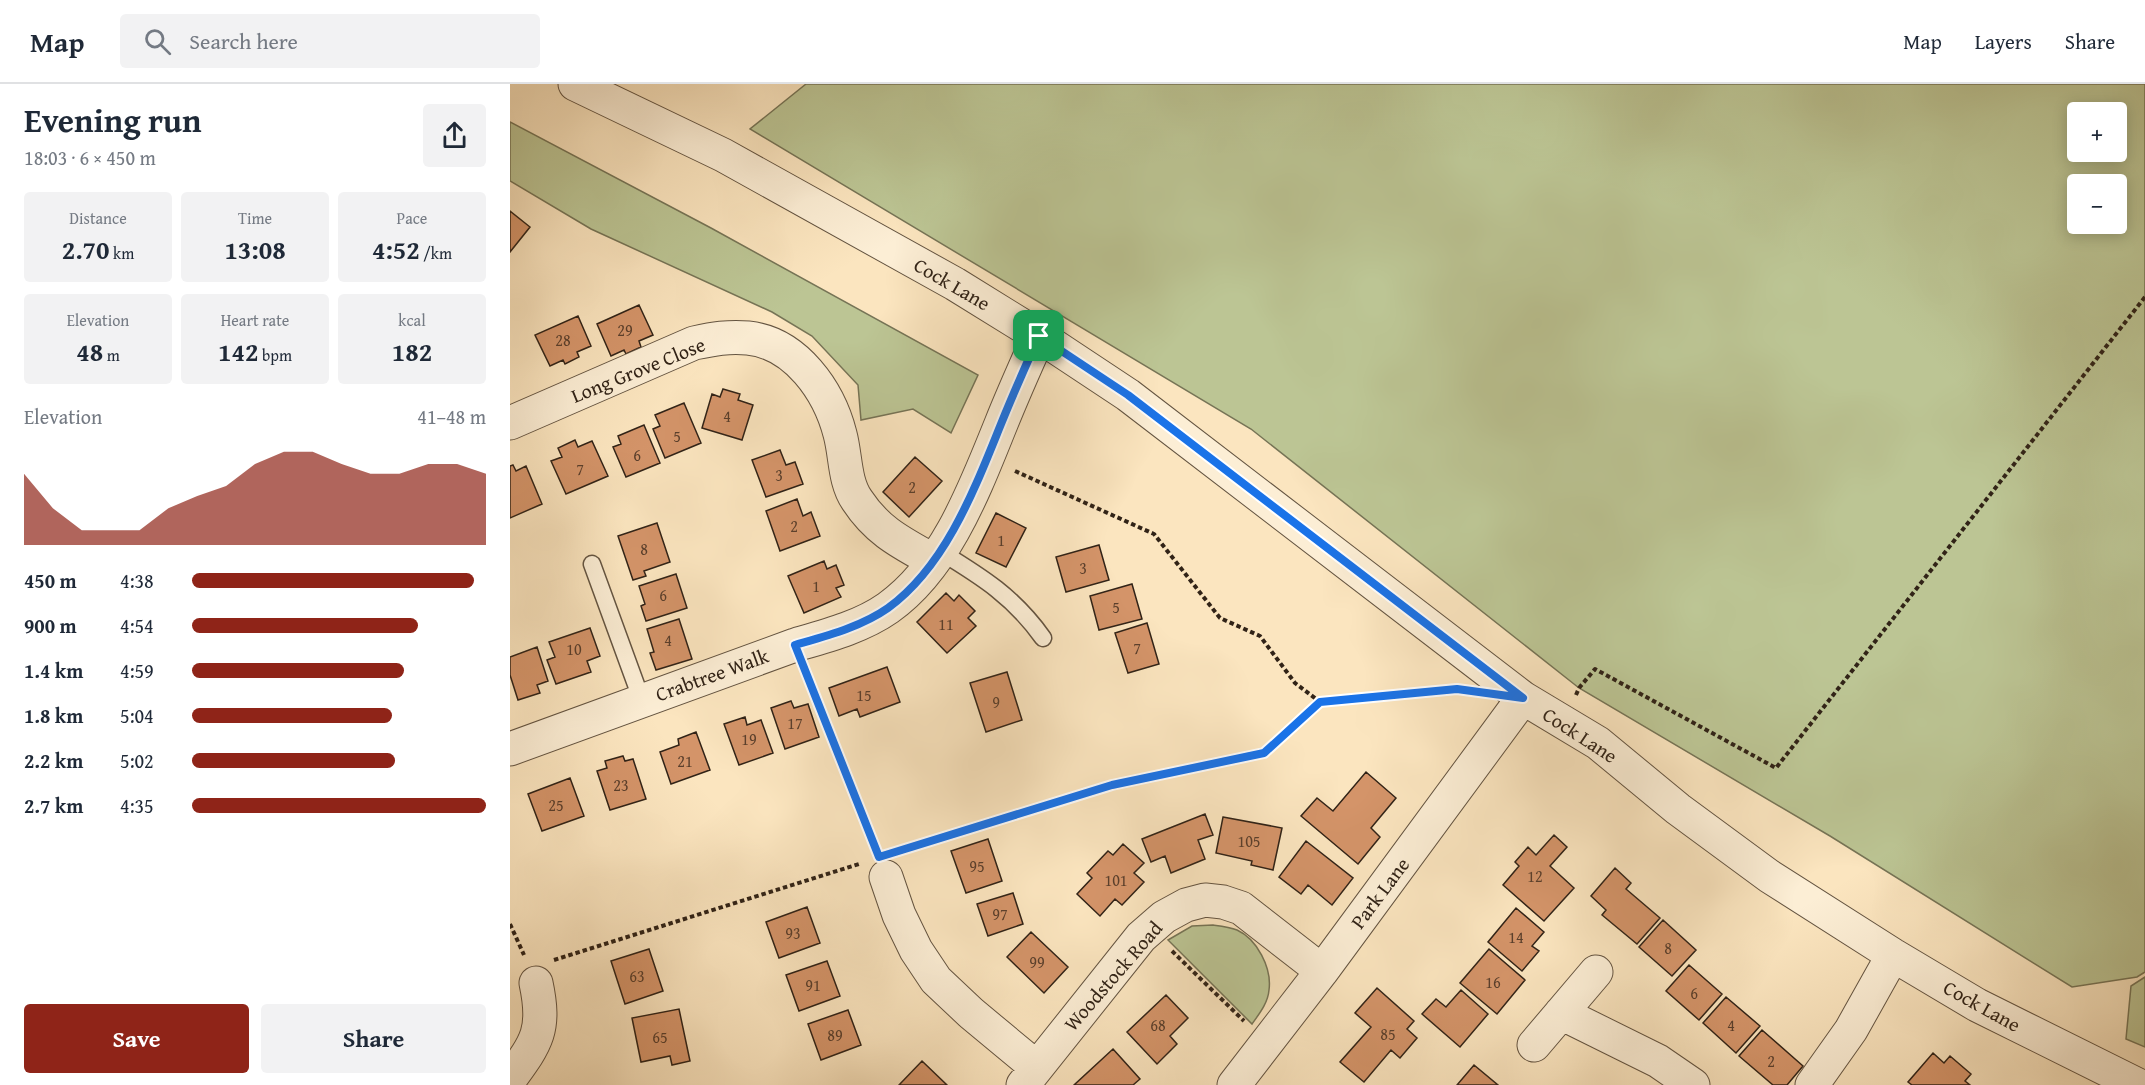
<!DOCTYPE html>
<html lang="en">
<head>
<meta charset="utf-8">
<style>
  :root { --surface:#fff; --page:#f2f2f3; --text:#1f2937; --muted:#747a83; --line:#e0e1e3; --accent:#8f2418 }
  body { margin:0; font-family:"Gentium Book Plus",serif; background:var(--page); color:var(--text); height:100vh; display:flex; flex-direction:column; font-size:22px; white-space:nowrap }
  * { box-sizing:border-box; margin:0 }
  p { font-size:20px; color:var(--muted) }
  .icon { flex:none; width:33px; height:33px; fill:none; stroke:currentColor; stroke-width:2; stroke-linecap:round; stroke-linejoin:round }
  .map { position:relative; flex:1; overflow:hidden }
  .sheet { display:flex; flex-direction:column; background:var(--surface); width:510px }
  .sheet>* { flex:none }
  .tools { position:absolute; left:1557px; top:18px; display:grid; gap:12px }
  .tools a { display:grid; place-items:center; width:60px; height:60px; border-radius:6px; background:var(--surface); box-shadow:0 3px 15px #0003; font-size:30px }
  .pin { position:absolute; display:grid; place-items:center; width:51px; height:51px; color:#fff; margin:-26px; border-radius:12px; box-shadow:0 3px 9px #0006 }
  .round { display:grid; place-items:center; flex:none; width:63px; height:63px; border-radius:6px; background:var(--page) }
  .head { display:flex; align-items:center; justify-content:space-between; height:102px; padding:0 24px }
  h1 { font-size:33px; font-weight:600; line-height:45px }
  .metrics { display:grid; grid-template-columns:repeat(3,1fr); gap:9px; height:102px; padding:6px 24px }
  .metrics div { display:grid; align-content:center; border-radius:6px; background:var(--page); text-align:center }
  .metrics b { font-size:26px; font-weight:600 }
  .metrics small { font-size:16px; font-weight:400 }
  .metrics p { font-size:16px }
  .chart { height:168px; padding:12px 24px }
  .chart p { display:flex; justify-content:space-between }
  .chart svg { width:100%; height:108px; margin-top:6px; fill:var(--accent); opacity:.7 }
  .action { display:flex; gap:12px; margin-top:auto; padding:12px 24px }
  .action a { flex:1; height:69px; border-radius:6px; background:var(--accent); color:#fff; font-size:24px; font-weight:600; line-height:69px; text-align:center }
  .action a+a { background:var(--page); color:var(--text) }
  ul { padding:0 24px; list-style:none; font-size:20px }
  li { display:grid; grid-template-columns:96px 72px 1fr; align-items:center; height:45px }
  li i { height:15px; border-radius:8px; background:var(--accent) }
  header { display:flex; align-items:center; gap:36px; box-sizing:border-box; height:84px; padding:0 30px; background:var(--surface); border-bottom:2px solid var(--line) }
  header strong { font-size:28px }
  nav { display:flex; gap:33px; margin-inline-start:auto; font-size:21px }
  .search { width:420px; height:54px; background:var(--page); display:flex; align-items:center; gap:15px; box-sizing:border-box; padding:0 21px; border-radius:6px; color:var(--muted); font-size:22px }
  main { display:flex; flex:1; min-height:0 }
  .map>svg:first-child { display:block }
  .green { fill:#bcc594; stroke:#767456; stroke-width:1.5; fill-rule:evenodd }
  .building { fill:#d49469; stroke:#312317; stroke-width:1.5 }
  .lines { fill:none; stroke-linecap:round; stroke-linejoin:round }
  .lane-casing { stroke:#645441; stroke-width:19 }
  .street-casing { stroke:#645441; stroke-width:35 }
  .path { stroke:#312317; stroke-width:4; stroke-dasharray:4.5 3; stroke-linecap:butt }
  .lane { stroke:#fceed5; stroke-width:16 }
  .street { stroke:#fceed5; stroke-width:33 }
  .route-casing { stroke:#fff; stroke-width:12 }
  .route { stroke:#1a73e8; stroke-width:8 }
  .labels { text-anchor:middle; stroke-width:6; stroke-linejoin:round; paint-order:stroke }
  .number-label { font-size:16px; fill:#5a3f2c }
  .street-label { font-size:20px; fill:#312317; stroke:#fceed5 }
</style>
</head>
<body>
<header>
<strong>Map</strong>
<div class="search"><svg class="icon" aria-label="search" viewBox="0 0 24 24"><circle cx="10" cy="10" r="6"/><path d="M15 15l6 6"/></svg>Search here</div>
<nav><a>Map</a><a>Layers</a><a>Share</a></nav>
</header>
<main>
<section class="sheet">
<div class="head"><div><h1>Evening run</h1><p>18:03 · 6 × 450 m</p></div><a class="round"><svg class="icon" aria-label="share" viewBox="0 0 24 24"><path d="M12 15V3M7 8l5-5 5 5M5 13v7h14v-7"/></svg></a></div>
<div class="metrics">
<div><p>Distance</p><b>2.70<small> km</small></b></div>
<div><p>Time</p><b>13:08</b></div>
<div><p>Pace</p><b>4:52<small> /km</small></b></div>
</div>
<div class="metrics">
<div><p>Elevation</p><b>48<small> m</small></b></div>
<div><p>Heart rate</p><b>142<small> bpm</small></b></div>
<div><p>kcal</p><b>182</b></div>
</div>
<div class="chart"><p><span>Elevation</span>41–48 m</p>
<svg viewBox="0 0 160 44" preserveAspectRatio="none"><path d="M0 44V15L10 29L20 38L30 38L40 38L50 29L60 24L70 20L80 11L90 6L100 6L110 11L120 15L130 15L140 11L150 11L160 15V44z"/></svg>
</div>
<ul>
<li><b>450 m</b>4:38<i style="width:96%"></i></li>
<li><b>900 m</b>4:54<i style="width:77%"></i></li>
<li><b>1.4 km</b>4:59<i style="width:72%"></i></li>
<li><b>1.8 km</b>5:04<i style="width:68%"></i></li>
<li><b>2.2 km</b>5:02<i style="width:69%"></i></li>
<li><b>2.7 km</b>4:35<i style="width:100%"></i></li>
</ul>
<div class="action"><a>Save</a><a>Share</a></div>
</section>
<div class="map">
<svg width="1635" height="1001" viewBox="0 0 1635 1001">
  <rect width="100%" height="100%" fill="#fbe5bf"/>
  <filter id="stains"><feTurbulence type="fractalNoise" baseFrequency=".00333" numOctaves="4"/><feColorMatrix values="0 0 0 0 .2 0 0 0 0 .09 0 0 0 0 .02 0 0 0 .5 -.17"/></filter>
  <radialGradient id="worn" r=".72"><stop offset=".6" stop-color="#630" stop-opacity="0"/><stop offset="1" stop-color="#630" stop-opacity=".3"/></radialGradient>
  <path class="green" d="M296,0h1339v888l-8,5 -65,10 -242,-151 -251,-148 -328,-259 -501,-300zM1606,28v40h-38v-40zM1606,100v40h-38v-40z
    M0,38l201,106 267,147 -27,58 -38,-24 -52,11 -3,-35 -46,-49 -40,-24 -181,-83 -81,-48z
    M703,841c8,1 17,2 24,5 20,9 35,38 32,60 -1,13 -10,24 -17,34l-84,-84 24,-14z
    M1635,893v70l-19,-8 5,-53z"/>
  <path class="building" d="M0,127l20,16 -20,25z
    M129,221l14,30 -14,6 2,6 -15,7 -2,-4 -13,6 -14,-32z
    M68,232l13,30 -14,6 2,5 -14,7 -2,-4 -13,6 -15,-31z
    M213,305l17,5 -2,6 15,5 -11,35 -40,-12 10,-34 8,3z
    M174,319l17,40 -36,15 -12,-29 7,-3 -5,-11z
    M134,341l16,38 -34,14 -13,-30 8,-3 -3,-8z
    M65,356l3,7 14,-6 16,35 -42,18 -15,-33 11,-4 -4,-9z
    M270,366l6,15 9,-3 8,22 -37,13 -14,-37z
    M405,373l27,24 -33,36 -26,-25z
    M3,381l3,6 10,-5 16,38 -32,14v-52z
    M287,415l6,17 8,-4 9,24 -40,15 -14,-40z
    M486,429l30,15 -20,39 -30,-14z
    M147,439l13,39 -26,9 2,5 -13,4 -15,-44z
    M589,461l10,35 -43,12 -10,-35z
    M314,477l3,8 9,-4 8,20 -8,3 5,9 -37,16 -16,-37z
    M166,490l11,34 -41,13 -5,-15 4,-2 -6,-18z
    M622,500l10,35 -43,11 -9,-34z
    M436,509l8,8 5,-6 16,16 -7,7 8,8 -29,27 -30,-31z
    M169,535l13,40 -36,11 -6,-17 4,-1 -7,-23z
    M637,539l12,41 -31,9 -13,-40z
    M80,544l10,28 -13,5 4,11 -35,12 -9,-24 8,-3 -6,-15z
    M27,563l11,34 -11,4 3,8 -22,7 -8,-25v-18z
    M377,583l13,35 -40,15 -3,-8 -18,7 -10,-28z
    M497,588l15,48 -36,12 -16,-49z
    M281,617l3,7 14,-4 11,33 -34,12 -14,-41z
    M235,633l2,8 14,-5 12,33 -34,12 -15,-41z
    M186,648l14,38 -39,14 -11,-32 19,-7 -1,-6z
    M113,672l2,5 8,-2 13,40 -36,11 -13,-39 10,-3 -2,-7z
    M856,688l30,26 -25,30 9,9 -22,27 -57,-48 16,-18 16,13z
    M60,694l14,38 -42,15 -14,-37z
    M695,730l8,21 -15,5 7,19 -34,14 -6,-17 -14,6 -9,-23z
    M713,733l59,11 -9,42 -22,-5 1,-4 -36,-8z
    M1044,751l13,12 -17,19 24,22 -30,33 -41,-36 16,-19 -4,-4 13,-15 8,8z
    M478,755l14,42 -36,12 -15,-42z
    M796,757l47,37 -21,27 -24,-20 -7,9 -22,-17z
    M613,760l21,19 -10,10 10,9 -22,23 -7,-6 -15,17 -23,-22 15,-16 -5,-5 21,-22 5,4z
    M1105,784l16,15 -5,6 34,29 -23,26 -35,-29 4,-5 -15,-14z
    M503,809l10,31 -35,12 -11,-32z
    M297,823l13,36 -41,15 -13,-36z
    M1006,824l28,24 -12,14 7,5 -17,20 -34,-29z
    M1153,836l33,30 -24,26 -33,-29z
    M521,848l37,35 -24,26 -37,-36z
    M139,865l14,42 -38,13 -14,-43z
    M979,865l36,31 -28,34 -37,-31z
    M317,877l13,35 -41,15 -13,-36z
    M1179,881l33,29 -23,26 -33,-29z
    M867,904l37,33 -7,8 10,9 -17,20 -9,-8 -27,32 -24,-20 31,-35 -16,-14z
    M951,906l27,24 -28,33 -38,-33 14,-15 10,8z
    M656,911l22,23 -18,18 7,8 -20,20 -30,-32z
    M1216,913l34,29 -24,27 -33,-30z
    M169,925l11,52 -18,4 -2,-9 -29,6 -9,-44z
    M338,926l13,35 -40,15 -13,-36z
    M1252,946l41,36 -16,19h-14l-34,-29z
    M603,965l27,30 -7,6h-59z
    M1423,969l11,10 6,-7 21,18 -6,7 5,4h-58l-4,-3z
    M412,977l25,24h-48z
    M964,981l24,20h-41z"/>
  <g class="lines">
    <g class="lane-casing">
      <path id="lane" d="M431,468c41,25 73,45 102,86
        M82,480l50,137"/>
    </g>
    <g class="street-casing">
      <path id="street" d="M65,0l148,71 232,129 84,52 89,59 395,303 75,45 80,66 91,67 124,79 84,50 161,80
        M0,339l184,-80c19,-4 35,-7 54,-5 48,5 81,53 92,96 6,22 4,47 17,66 21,32 45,43 77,61
        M0,665l285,-104c31,-9 66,-18 93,-37 58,-41 87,-120 113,-184 12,-30 25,-59 38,-88
        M376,793l13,38 17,35 20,30 35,33 65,54
        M1051,929l97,48 35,24
        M1024,961l62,-73
        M0,995c27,-37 36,-49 26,-96
        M513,1001l118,-148 23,-20 22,-12 19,-5 18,2 18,6 81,63
        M724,1001l88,-114 201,-273
        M1302,1001l39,-55 42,-75"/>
    </g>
    <path class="path" d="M505,387l139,63 66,84 40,18 35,47 25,19
      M296,590l69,174
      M1066,611l3,-7 16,-19 181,99 369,-471
      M390,767l212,-66 152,-32 56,-51 140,-12
      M0,840l14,31
      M662,867l72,70
      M44,876l305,-96"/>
    <use href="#lane" class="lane"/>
    <use href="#street" class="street"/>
  </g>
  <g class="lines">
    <g class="route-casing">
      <path id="route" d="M529,252l89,59 395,303 -66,-9 -137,13 -56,51 -152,32 -233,72 -84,-212c31,-9 66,-18 93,-37 58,-42 87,-120 113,-184 12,-30 25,-59 38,-88z"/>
    </g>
    <use href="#route" class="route"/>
  </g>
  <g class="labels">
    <g class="number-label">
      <text x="115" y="252">29</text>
      <text x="53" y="262">28</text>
      <text x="217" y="338">4</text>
      <text x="167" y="358">5</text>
      <text x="127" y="377">6</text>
      <text x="70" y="391">7</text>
      <text x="269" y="397">3</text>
      <text x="402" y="409">2</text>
      <text x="284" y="448">2</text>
      <text x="491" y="462">1</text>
      <text x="134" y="471">8</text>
      <text x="573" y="490">3</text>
      <text x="306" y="508">1</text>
      <text x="153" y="517">6</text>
      <text x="606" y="529">5</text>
      <text x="436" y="546">11</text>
      <text x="158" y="562">4</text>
      <text x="627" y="570">7</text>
      <text x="64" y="571">10</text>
      <text x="354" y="617">15</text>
      <text x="486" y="624">9</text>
      <text x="285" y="645">17</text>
      <text x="239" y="661">19</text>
      <text x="175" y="683">21</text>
      <text x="111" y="707">23</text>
      <text x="46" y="727">25</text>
      <text x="739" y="763">105</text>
      <text x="467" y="788">95</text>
      <text x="1025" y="798">12</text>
      <text x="606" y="802">101</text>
      <text x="490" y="836">97</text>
      <text x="283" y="855">93</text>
      <text x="1006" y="859">14</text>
      <text x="1158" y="870">8</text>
      <text x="527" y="884">99</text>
      <text x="127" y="898">63</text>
      <text x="983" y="904">16</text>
      <text x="303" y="907">91</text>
      <text x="1184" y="915">6</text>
      <text x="648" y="947">68</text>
      <text x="1221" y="947">4</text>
      <text x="878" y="956">85</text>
      <text x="325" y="957">89</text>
      <text x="150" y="959">65</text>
      <text x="1261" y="983">2</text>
    </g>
    <g class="street-label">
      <text transform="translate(442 200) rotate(30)" y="7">Cock Lane</text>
      <text transform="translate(128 286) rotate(-22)" y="7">Long Grove Close</text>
      <text transform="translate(202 591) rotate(-20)" y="7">Crabtree Walk</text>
      <text transform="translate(1070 651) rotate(33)" y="7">Cock Lane</text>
      <text transform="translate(870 809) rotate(-53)" y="7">Park Lane</text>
      <text transform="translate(603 892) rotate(-49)" y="7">Woodstock Road</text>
      <text transform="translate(1472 922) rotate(29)" y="7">Cock Lane</text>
    </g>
  </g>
  <rect width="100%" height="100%" filter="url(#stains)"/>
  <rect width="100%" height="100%" fill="url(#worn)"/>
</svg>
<div class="tools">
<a>+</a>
<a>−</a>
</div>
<div class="pin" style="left:529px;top:252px;background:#1e9e55"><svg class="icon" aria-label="arrive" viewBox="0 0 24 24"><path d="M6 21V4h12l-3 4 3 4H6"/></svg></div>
</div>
</main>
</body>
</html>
